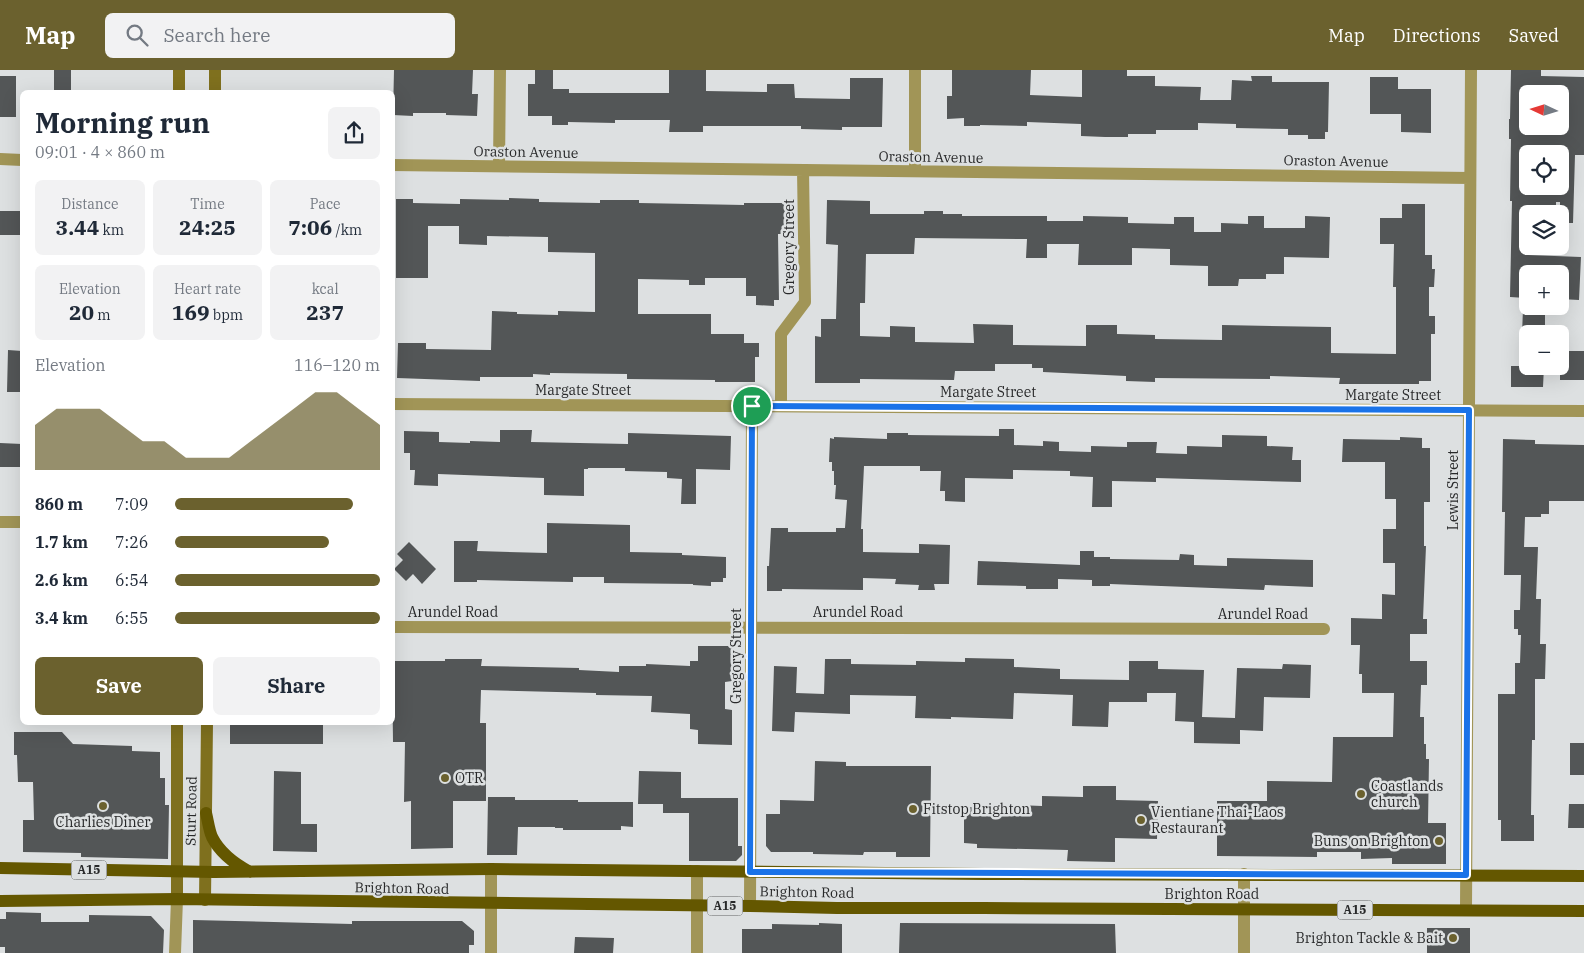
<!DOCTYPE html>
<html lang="en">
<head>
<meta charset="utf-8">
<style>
  :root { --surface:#fff; --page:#f2f2f3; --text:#1f2937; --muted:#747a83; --accent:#6b612e }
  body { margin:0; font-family:"IBM Plex Serif",serif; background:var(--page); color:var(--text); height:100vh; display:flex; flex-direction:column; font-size:19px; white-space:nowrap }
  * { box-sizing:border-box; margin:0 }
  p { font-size:16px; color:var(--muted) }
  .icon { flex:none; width:28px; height:28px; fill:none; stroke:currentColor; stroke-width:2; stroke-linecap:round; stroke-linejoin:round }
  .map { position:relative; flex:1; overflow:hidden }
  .side { position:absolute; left:20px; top:20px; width:375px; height:635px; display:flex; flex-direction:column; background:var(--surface); border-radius:8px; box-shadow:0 5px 20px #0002 }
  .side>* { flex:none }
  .needle { width:32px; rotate:274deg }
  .fabs { position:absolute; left:1519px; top:15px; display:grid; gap:10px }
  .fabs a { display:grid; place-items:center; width:50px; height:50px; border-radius:8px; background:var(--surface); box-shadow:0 5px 20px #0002; font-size:25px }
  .pin { position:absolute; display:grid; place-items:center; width:42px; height:42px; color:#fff; margin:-21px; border:2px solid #fff; border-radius:50%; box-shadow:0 1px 5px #0007 }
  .round { display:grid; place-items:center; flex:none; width:52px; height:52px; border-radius:8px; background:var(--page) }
  .overview { display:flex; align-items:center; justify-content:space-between; height:85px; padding:0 15px }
  h1 { font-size:28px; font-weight:700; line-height:38px }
  .metrics { display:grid; grid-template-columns:repeat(3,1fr); gap:8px; height:85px; padding:5px 15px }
  .metrics div { display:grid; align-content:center; border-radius:8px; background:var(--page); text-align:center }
  .metrics b { font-size:21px; font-weight:700 }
  .metrics small { font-size:14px; font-weight:400 }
  .metrics p { font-size:14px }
  .chart { height:140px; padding:10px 15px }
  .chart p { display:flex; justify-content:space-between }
  .chart svg { width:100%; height:90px; margin-top:5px; fill:var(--accent); opacity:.7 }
  .cta { display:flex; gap:10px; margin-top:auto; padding:10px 15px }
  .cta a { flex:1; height:58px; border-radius:8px; background:var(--accent); color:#fff; font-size:20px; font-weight:700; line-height:58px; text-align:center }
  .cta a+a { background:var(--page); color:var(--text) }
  ul { padding:0 15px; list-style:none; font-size:16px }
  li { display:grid; grid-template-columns:80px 60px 1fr; align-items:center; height:38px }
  li i { height:12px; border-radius:6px; background:var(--accent) }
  header { display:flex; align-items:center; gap:30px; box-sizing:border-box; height:70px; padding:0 25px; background:var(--accent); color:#fff }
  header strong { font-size:24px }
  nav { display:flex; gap:28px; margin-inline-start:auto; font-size:18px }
  .search { width:350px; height:45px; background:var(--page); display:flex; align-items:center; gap:12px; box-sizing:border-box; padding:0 18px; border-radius:8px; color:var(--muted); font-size:19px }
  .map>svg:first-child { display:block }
  .building { fill:#535657; fill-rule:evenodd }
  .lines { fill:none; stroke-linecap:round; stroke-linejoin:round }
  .minor { stroke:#a19557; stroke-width:12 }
  .secondary { stroke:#7f701e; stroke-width:12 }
  .primary { stroke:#645700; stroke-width:12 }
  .route-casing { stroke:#fff; stroke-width:10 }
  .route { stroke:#1a73e8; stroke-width:6 }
  .poi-dot { fill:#6b612e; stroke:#dde0e1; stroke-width:2 }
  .labels { text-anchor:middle; stroke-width:5; stroke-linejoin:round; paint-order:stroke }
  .shield { fill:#dde0e1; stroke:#5e6061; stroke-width:1 }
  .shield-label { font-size:12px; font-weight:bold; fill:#28292a }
  .street-label { font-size:14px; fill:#28292a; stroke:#dde0e1 }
  .poi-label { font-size:14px; fill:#28292a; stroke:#dde0e1; text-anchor:start }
</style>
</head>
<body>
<header>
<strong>Map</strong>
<div class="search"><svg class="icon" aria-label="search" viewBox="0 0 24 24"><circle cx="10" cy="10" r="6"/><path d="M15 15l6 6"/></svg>Search here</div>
<nav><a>Map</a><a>Directions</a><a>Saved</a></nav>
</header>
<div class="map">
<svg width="1584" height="883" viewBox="0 0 1584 883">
  <rect width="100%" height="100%" fill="#dde0e1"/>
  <path class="building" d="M54,0h17v22h-17z
    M394,0h79l-1,24h6l-1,22 -31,-1v-2h-33v3l-20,-1z
    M535,0h18v19h16v4h100v-23h37v21l61,1v-8h27l1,14 55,1v-21h33l-1,49h-40v3l-41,-1v-3h-98v6h-34l1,-12h-55v3l-47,-1v3h-16v-9h-24v-32h7z
    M952,0h79l-1,25 52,2v-27h45v6h28v10l46,1 -1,13h31l1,-20 20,1 -1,-5h21v6h57l-1,50h-3v7h-17v-4h-20v-6l-52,-1v-4l-38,-1v7h-42v4h-28v3h-23l-24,-1v-12l-54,-2v4l-47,-1v1h-16v-8l-17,1v-23h5z
    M1511,0h30v6l43,1v78h-9l-2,68h-13v-21h-4v12h-28v41l53,2 -2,43 -19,-1v-25h-32v24l-18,-1 2,-96h-2l1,-62h-2v-20h1zM1528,24h33l-1,32h-32zM1528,81l32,1v34h-32z
    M0,6h16v41h-16z
    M1370,7h28v12h33v44l-30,-1v-18h-31z
    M509,128l30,1v3l61,1v-3h39v3l105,2v-2h42v31h-8l1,66h-5v6l-18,-1v-9h-10v-18h-41v7h-16v-5l-51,-1v35h73v20h33v9h15v14h-4v25h-40v-2l-88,-1v-5l-77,-1v2l-17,-1v3h-53v4l-83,-3 1,-35h28v6l65,1 1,-39 25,1v2l41,1v-4l37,1v-59l-47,-1v-15l-61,-1v9l-28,-1v-18h-31v52h-32v-79h17v4l47,1v-5l49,1z
    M827,130l43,1v13h54v-3h19v3h19v2h85v5h36v-5l45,1v6l46,1v-7h20v15h27v-9l27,1v-8h16v12h41v-12l25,1 -1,41 -45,-1v17h-18v5h-27l-1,7h-30v-20l-38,-1v-16l-38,-1v17h-54l1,-21h-32v14h-21l1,-19 -112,-1 -1,16h-48l-1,49h-5v33l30,1v-11l25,1v15l59,1 -1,-19 40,1v20l73,1v-21h31v9l38,1v4l67,1v-15l109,2v26l65,1v-67h-3l1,-43h-14v-26h22v-14h23v51h7v14h3l-1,18h-5v29h6v18h-4v47h-12v3h-80l1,-6 -70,-2v3l-115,-1v4l-29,-1v-5l-83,-4v-4h-11v-4h-37v7h-40l-1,9 -94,-1v4h-45v-47l6,1v-18h15l2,-74 -12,-1z
    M0,141h22v24h-22z
    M1523,239l22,1v24h-23z
    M8,280l14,1v41h-15z
    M1568,281h16v29h-24v-18l8,1z
    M1511,296h33l-1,21h-32z
    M999,359h15v16l29,1v-5l16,1v9l32,1v-6l36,1v-5h30l-1,11 31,1v-8l35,1v-12l45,1v10l26,1 -1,13h9v22l-145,-4v4l-44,-1v26h-20l1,-30 -23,-1v-5l-57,-1v9l-48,-1v24l-20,-1v-10h-5l1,-20h-21v-5h-56l-3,63h2v23l56,1v-9l31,1 -1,39h-15l1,6h-17l1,-5 -24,-1 1,-5 -33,-1v12l-81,-1v2h-15v-25h2l2,-38h17v4h48v-4h9l2,-28 -12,-1 1,-14h-2v-14h-2v-9h-3l1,-24 4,1v-2l53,2v-6h21v2l91,1z
    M500,360h32l-1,12 97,2v-11l103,3 -1,34 -34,-1v35h-15l1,-25 -15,-1v-6l-42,-1v-3h-37v1h-4v27l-40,-1v-17l-106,-4v12l-24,-1 1,-15h-5v-17h-6v-22l35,1v10l31,1v-2l30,1z
    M1400,367l22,1v10h8v54h-6v44h2l-3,73h4v15h-17v27h17v24h-6l-1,32h4v27h2v15h3l-1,64h18v41h-54v-6l-31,1v-7h-44v5l-100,-1v-55h50v-20l65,1 1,-45h60l1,-44h-32v-19h-3l1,-29h-9v-27l31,1v-25l13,1v-32h-12v-34h13v-30h-11v-37h-43l1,-23 57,1z
    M1503,369l32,1v4l49,1v56h-35v13h-8v3h-16l-1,30h14l-2,52h5l-1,45h6l-1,35h-10v61h-3l-1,75h3v26h-33v-21h-3v-126h17v-31h5l1,-28h-3v-6h-4v-19h6l1,-35h-17l1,-63h-3z
    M0,373l22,1v23h-22z
    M547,453l83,2v27l52,1v2l44,2v21h-3v4h-12v4l-18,-1v-1l-89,-1v-6h-31v5l-96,-2v2h-23v-41h24l-1,10 70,2z
    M409,472l27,27 -14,15 -9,-10 -7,7 -12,-12 9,-9 -6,-6z
    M1080,481h14v6h16v2l69,1 1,-6 14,1v10l33,1v-8l86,2v27l-48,-2 -1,5 -154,-6v2h-18v-6l-34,-1v10h-32v-3l-49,-1 1,-24 102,4z
    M698,576h34v35l-7,1v27l7,1v35l-34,-1v-14l-8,-1v-15l-39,-2 1,-16 -56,-1v-2l-115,-3 -1,33h6v78h-33v47l-42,1v-48l-7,1 1,-60h-12l-1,-81h53v-2h37l-1,7 98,2v2l40,2v-6h27v-2l44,2v-5h8z
    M965,588l49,1v8l46,2v10l69,1v-19h29v8l46,1 -2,47 33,1 2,-50 45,1 1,-5 28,1 -1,33 -46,-1 -1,34 -23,-1v14l-46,-1v-21l-19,-1 1,-28h-29v9h-38l-1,25 -36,-1 1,-31 -59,-2 -1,26 -62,-2v2l-36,-1 1,-22 -66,-1v19l-55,-2 -1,20 -22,-1 2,-65 23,1 -1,26 28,1 1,-35h26v5l65,1v-4l49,1z
    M230,652h93v22h-93z
    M14,662h48l11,12 59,2v5l28,1v26h5v27h4l-1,54 -87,-2v-4l-58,-1v-32h11l-1,-38h-15l-1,-27h-3z
    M1570,673h14v32h-14z
    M815,691l31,1v4h85l-1,91h-34v-5h-32l-1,3 -50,-1v-2h-42l-5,-6v-32h14v-14l34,1z
    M274,701l27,1v52h16v28l-44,-1z
    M639,701l42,1v26h57v48h4v9l-6,6h-47v-48h-26v-9h-25z
    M1083,716h33v14l42,1 -1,38 -42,-1v24l-48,-1 1,-11 -91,-2v-4l-13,-1v-36l53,1v-3l25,1v-10l41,1z
    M488,727h27v3h63v2h55v25l-12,-1v4h-58v-2h-8v-1h-37l-1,28h-30z
    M1569,734h15v24h-16z
    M6,842l35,1v9h48v-7l62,1 13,14 -1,23h-158v-6h-5v-28h6z
    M193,850l159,4v-3h110l12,10v14h-5v8h-276z
    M819,853l23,1v29h-100v-24h30v-5l47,1z
    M900,853l215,1 1,29h-217z
    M1427,858h43v25h-43z
    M575,867l39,1 -1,15h-39z"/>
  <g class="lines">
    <path class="minor" d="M0,89l22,1
      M392,95l1078,13
      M499,96l1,-96
      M915,101v-101
      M392,334l1192,7
      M781,336v-72l24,-32 -2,-132
      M0,452h22
      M392,557l932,2
      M750,836l2,-500
      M1466,840l5,-840
      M175,883l2,-54
      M491,883v-84
      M697,883v-82
      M1244,883v-79"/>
    <path class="secondary" d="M179,22v-22
      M215,22v-22
      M177,829v-177
      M205,830l2,-178"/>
    <path class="primary" d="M206,743c2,8 3,17 6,24 8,16 23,27 38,35
      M0,798l214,4 277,-3 493,5 600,2
      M0,831l177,-2 573,7 87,2h146l601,3"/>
  </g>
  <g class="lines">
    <g class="route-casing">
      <path id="route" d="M752,336l717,4 -3,465 -716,-3z"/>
    </g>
    <use href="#route" class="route"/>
  </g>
  <g class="poi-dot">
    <circle cx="445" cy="708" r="5"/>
    <circle cx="1361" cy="724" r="5"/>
    <circle cx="103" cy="736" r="5"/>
    <circle cx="913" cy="739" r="5"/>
    <circle cx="1141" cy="750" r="5"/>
    <circle cx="1439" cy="771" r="5"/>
    <circle cx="1453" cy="868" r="5"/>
  </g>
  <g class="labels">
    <g class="shield">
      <rect x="71.5" y="790.5" width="35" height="19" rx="4"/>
      <rect x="707.5" y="826.5" width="35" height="19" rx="4"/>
      <rect x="1337.5" y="830.5" width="35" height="19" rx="4"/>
    </g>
    <g class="shield-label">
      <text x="89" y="804">A15</text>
      <text x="725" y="840">A15</text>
      <text x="1355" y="844">A15</text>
    </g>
    <g class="street-label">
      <text transform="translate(526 82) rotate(1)" y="5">Oraston Avenue</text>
      <text transform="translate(931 87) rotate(1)" y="5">Oraston Avenue</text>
      <text transform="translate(1336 91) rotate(1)" y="5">Oraston Avenue</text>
      <text transform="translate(789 177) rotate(-90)" y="5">Gregory Street</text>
      <text x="583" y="325">Margate Street</text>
      <text x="988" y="327">Margate Street</text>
      <text x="1393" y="330">Margate Street</text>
      <text transform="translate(1453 420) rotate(-90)" y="5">Lewis Street</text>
      <text x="453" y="547">Arundel Road</text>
      <text x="858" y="547">Arundel Road</text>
      <text x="1263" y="549">Arundel Road</text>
      <text transform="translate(736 586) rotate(-90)" y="5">Gregory Street</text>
      <text transform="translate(191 741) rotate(-89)" y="5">Sturt Road</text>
      <text transform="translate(402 818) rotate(1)" y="5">Brighton Road</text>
      <text transform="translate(807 822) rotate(1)" y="5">Brighton Road</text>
      <text x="1212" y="829">Brighton Road</text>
    </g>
    <g class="poi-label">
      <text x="455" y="713">OTR</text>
      <text x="1371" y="721">Coastlands<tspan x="1371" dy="16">church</tspan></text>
      <text x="923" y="744">Fitstop Brighton</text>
      <text x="1151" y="747">Vientiane Thai-Laos<tspan x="1151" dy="16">Restaurant</tspan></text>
      <text x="103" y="757" text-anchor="middle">Charlies Diner</text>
      <text x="1429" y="776" text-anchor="end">Buns on Brighton</text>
      <text x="1443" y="873" text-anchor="end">Brighton Tackle &amp; Bait</text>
    </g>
  </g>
</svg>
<div class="fabs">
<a><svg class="needle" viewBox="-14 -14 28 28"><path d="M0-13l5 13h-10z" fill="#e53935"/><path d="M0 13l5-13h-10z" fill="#747a83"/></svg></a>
<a><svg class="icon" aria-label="locate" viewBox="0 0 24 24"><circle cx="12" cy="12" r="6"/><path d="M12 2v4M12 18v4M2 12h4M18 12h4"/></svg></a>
<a><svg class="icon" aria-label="layers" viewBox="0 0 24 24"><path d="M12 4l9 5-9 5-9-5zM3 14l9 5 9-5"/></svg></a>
<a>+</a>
<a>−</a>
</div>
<div class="pin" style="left:752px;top:336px;background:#1e9e55"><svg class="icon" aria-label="arrive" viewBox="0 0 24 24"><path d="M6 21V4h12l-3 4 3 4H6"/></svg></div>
<section class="side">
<div class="overview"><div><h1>Morning run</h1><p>09:01 · 4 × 860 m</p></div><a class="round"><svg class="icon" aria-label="share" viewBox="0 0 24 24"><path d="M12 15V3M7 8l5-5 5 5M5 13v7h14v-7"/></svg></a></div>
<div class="metrics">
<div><p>Distance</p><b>3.44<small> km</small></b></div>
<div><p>Time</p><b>24:25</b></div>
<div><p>Pace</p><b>7:06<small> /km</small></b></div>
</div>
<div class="metrics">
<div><p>Elevation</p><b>20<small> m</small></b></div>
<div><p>Heart rate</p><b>169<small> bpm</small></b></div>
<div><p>kcal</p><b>237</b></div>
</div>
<div class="chart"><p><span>Elevation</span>116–120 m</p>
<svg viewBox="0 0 160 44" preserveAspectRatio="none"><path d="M0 44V22L10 14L20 14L30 14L40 22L50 30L60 30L70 38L80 38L90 38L100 30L110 22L120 14L130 6L140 6L150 14L160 22V44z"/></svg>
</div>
<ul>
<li><b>860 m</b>7:09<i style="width:87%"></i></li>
<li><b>1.7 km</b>7:26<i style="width:75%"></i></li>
<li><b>2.6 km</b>6:54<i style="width:100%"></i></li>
<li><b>3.4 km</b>6:55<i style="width:100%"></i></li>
</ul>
<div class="cta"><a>Save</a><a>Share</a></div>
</section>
</div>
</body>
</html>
